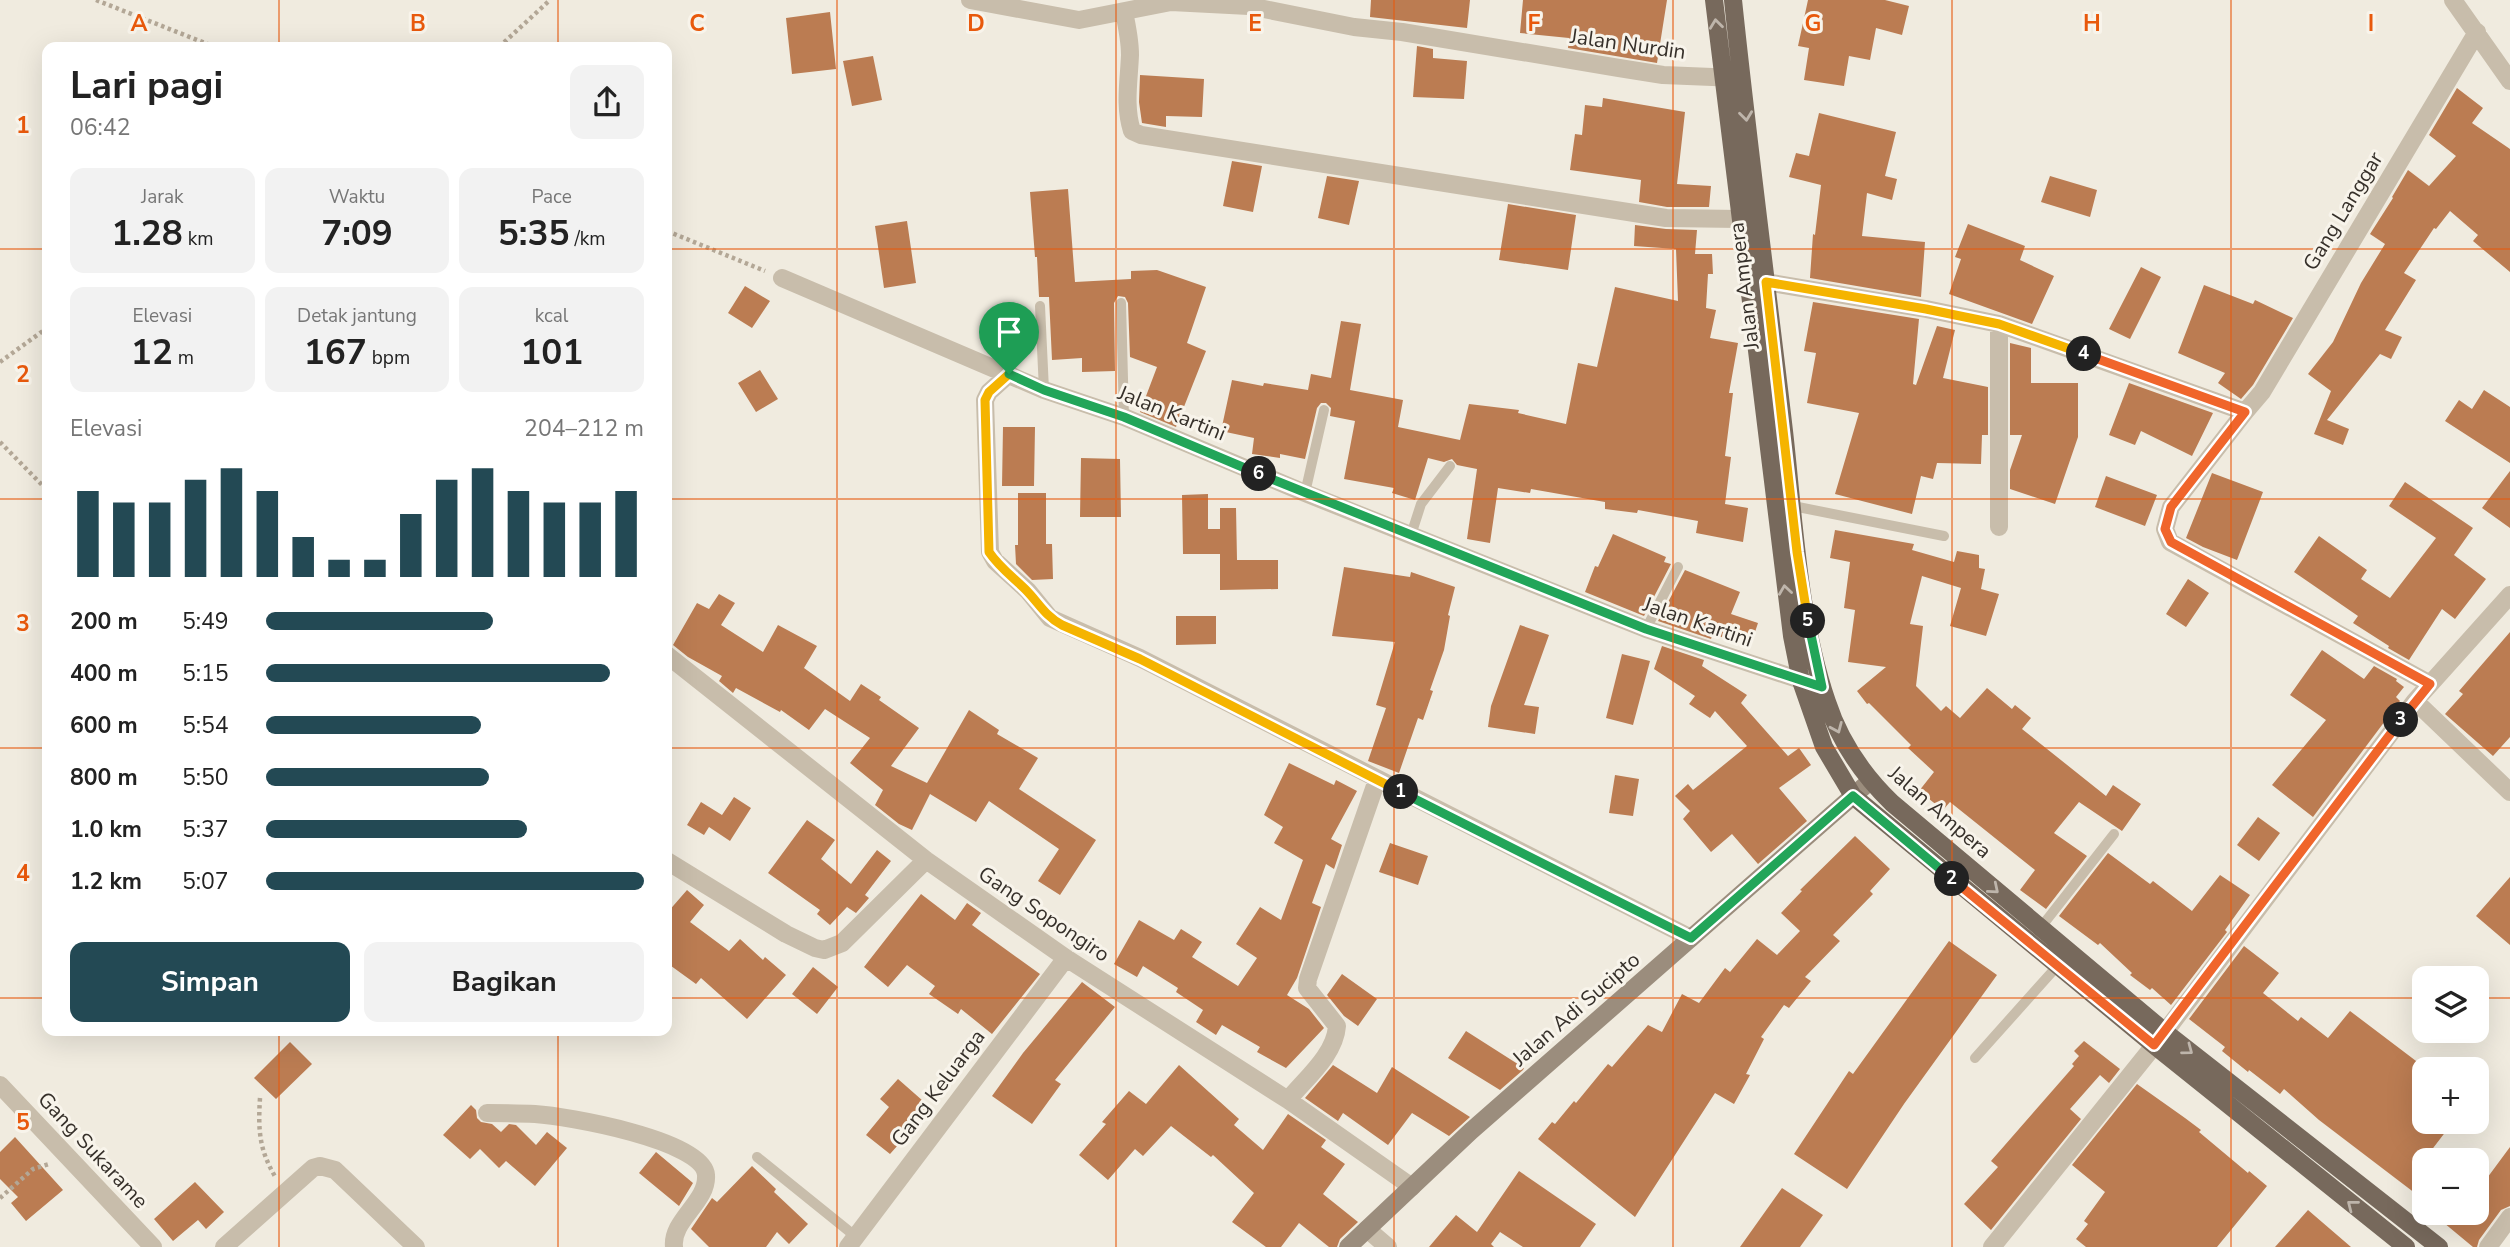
<!DOCTYPE html>
<html lang="id">
<head>
<meta charset="utf-8">
<style>
  :root { --surface:#fff; --page:#f2f2f2; --text:#222; --muted:#767676; --accent:#234954 }
  body { margin:0; font-family:"Nunito Sans",sans-serif; background:var(--page); color:var(--text); height:100vh; display:flex; flex-direction:column; font-size:26px; white-space:nowrap }
  * { box-sizing:border-box; margin:0 }
  p { font-size:23px; color:var(--muted) }
  .icon { flex:none; width:38px; height:38px; fill:none; stroke:currentColor; stroke-width:2; stroke-linecap:round; stroke-linejoin:round }
  .map { position:relative; flex:1; overflow:hidden }
  .panel { position:absolute; left:42px; top:42px; width:630px; height:994px; display:flex; flex-direction:column; background:var(--surface); border-radius:14px; box-shadow:0 7px 28px #0002 }
  .panel>* { flex:none }
  .tools { position:absolute; left:2412px; top:966px; display:grid; gap:14px }
  .tools a { display:grid; place-items:center; width:77px; height:77px; border-radius:14px; background:var(--surface); box-shadow:0 7px 28px #0002; font-size:35px }
  .pin { position:absolute; display:grid; place-items:center; width:60px; height:60px; color:#fff; margin:-72px -30px; border-radius:50% 50% 50% 0; rotate:-45deg; box-shadow:0 0 7px #0007 }
  .pin .icon { rotate:45deg }
  .km { position:absolute; width:35px; height:35px; margin:-18px; border-radius:50%; background:#222; color:#fff; font-size:19px; line-height:35px; text-align:center }
  .round { display:grid; place-items:center; flex:none; width:74px; height:74px; border-radius:14px; background:var(--page) }
  .overview { display:flex; align-items:center; justify-content:space-between; height:119px; padding:0 28px }
  h1 { font-size:38px; font-weight:700; line-height:52px }
  .stats { display:grid; grid-template-columns:repeat(3,1fr); gap:10px; height:119px; padding:7px 28px }
  .stats div { display:grid; align-content:center; border-radius:14px; background:var(--page); text-align:center }
  .stats b { font-size:35px; font-weight:700 }
  .stats small { font-size:19px; font-weight:400 }
  .stats p { font-size:19px }
  .chart { height:196px; padding:14px 28px }
  .chart p { display:flex; justify-content:space-between }
  .chart svg { width:100%; height:126px; margin-top:7px; stroke:var(--accent); stroke-width:6 }
  .action { display:flex; gap:14px; margin-top:auto; padding:14px 28px }
  .action a { flex:1; height:80px; border-radius:14px; background:var(--accent); color:#fff; font-size:28px; font-weight:700; line-height:80px; text-align:center }
  .action a+a { background:var(--page); color:var(--text) }
  ul { padding:0 28px; list-style:none; font-size:23px }
  li { display:grid; grid-template-columns:112px 84px 1fr; align-items:center; height:52px }
  li i { height:18px; border-radius:9px; background:var(--accent) }
  .map>svg:first-child { display:block }
  .building { fill:#bb7c52 }
  .lines { fill:none; stroke-linecap:round; stroke-linejoin:round }
  .path { stroke:#b3a796; stroke-width:4.5; stroke-dasharray:3.5 3.5; stroke-linecap:butt }
  .lane { stroke:#c8bdab; stroke-width:10 }
  .street { stroke:#c8bdab; stroke-width:18 }
  .secondary { stroke:#9b8d7d; stroke-width:18 }
  .primary { stroke:#77695c; stroke-width:18 }
  .oneway { stroke:#beb5ab }
  .split-1-casing { stroke:#fff; stroke-width:14 }
  .split-2-casing { stroke:#fff; stroke-width:14 }
  .split-3-casing { stroke:#fff; stroke-width:14 }
  .split-4-casing { stroke:#fff; stroke-width:14 }
  .split-5-casing { stroke:#fff; stroke-width:14 }
  .split-6-casing { stroke:#fff; stroke-width:14 }
  .split-7-casing { stroke:#fff; stroke-width:14 }
  .split-1 { stroke:#f5b400; stroke-width:9 }
  .split-2 { stroke:#22a559; stroke-width:9 }
  .split-3 { stroke:#f0652b; stroke-width:9 }
  .split-4 { stroke:#f0652b; stroke-width:9 }
  .split-5 { stroke:#f5b400; stroke-width:9 }
  .split-6 { stroke:#22a559; stroke-width:9 }
  .split-7 { stroke:#22a559; stroke-width:9 }
  .grid { fill:none; stroke:#e8590c; stroke-width:2; stroke-opacity:0.55 }
  .labels { text-anchor:middle; stroke-width:6; stroke-linejoin:round; paint-order:stroke }
  .street-label { font-size:21px; fill:#36302a; stroke:#f8f4eb }
  .grid-label { font-size:23px; text-anchor:middle; font-weight:bold; fill:#e8590c; stroke:#f8f4eb; stroke-width:6; stroke-linejoin:round; paint-order:stroke }
</style>
</head>
<body>
<div class="map">
<svg width="2510" height="1247" viewBox="0 0 2510 1247">
  <rect width="100%" height="100%" fill="#f0ebdf"/>
  <path class="building" d="M1371,0h99l-3,28 -97,-11z
    M1523,0h144l-10,63 -89,-15 1,-10 -49,-5z
    M1808,0h77l24,6 -7,29 -26,-7 -6,32 -21,-4 -5,30 -40,-6 5,-32 -11,-2z
    M830,12l6,57 -44,5 -6,-56z
    M1417,46l16,3v9l34,3 -3,38 -51,-2z
    M873,56l9,44 -30,6 -9,-45z
    M1140,75l64,4 -2,38 -36,-1v11l-24,-4 -3,-21z
    M2457,88l26,20 -11,15 38,26v123l-37,-31 5,-6 -28,-24 -14,18 -2,-1 -30,45 12,7 -31,50 17,7 -11,22 -11,-5 -53,66 22,9 -6,16 -29,-11 17,-43 -23,-17 25,-32 28,-59 24,-39 -15,-10 23,-36 -1,-1 16,-27 21,16 27,-30 -27,-21z
    M1603,98l82,14 -8,72 34,2 -2,21h-42l-28,-5 2,-22 -71,-10 5,-36 7,1 3,-30 17,2z
    M1819,113l77,19 -11,44 12,3 -5,21 -25,-7 -5,43 63,6 -4,55 -111,-19 3,-44 2,1 6,-50 -32,-8 7,-24 13,3z
    M1232,161l30,5 -9,46 -30,-6z
    M1327,176l32,5 -10,44 -31,-7z
    M2050,176l47,14 -7,27 -49,-15z
    M1068,189l7,93 56,-3v-8l26,-1 49,17 -19,56 19,8 -30,76 -36,-15 17,-45 -27,-10 -2,-54 -3,-6 -7,-1 -4,7 1,68 -33,1v-14l-30,2 -3,-63h-10l-2,-40h-2l-5,-65z
    M1508,204l68,11 -8,55 -69,-10z
    M907,221l9,62 -32,5 -9,-62z
    M1968,224l57,22 -5,14 34,16 -22,48 -83,-30 12,-35 -6,-2z
    M1635,225l31,4 31,1 -2,24h17l1,20h-5l-2,34 10,2 -6,28 28,5 -9,50h4l-8,63 6,1 -6,47 23,4 -5,34 -47,-9 2,-12 -60,-11 -1,3 -32,-4v-7l-74,-13 -1,4 -32,-5 -8,55 -23,-4 10,-70 -20,-4 -5,-6 -8,3 -16,-4 -13,42 -23,-7 2,-5 -50,-9 11,-58 -25,-5 1,-8 -5,-5h-5l-4,5 -12,51 -25,-5v4l-28,-4 2,-16 -33,-7 11,-51 31,6 1,-3 44,7 3,-16 20,4 10,-57 20,3 -11,66 53,10 -5,27 62,13 9,-36 50,6 -1,3 48,11 12,-61 19,4 18,-80 63,14 -2,-52 -42,-3z
    M2141,267l20,10 -31,62 -21,-10z
    M2204,285l49,19 2,-4 38,18 -40,67 -12,14 -23,-16 7,-10 -47,-20z
    M745,286l25,15 -18,27 -24,-15z
    M1813,302l106,17 -6,65 3,1 21,-59 18,4 -12,48 45,9v48h-6l-1,29 -44,-1 -4,16 -12,-3 -9,38 -77,-20 24,-81 -52,-10 9,-50 -12,-2z
    M2010,343l21,5v35h47v54l-23,67 -45,-15v-19l12,-35h-12z
    M760,370l18,29 -22,13 -18,-29z
    M2129,383l84,30 -21,43 -51,-25 -6,14 -26,-10z
    M2484,390l26,17v56l-65,-42 14,-21 13,9z
    M1003,427h32l-1,59h-32z
    M1081,458l39,1 1,58h-41z
    M2510,471v57l-28,-20z
    M2212,473l51,19 -26,68 -34,-13 -17,-9z
    M2106,476l51,19 -12,31 -50,-19z
    M2405,482l68,46 -19,27 32,24 -31,40 -13,-10 -33,51 -21,-12 1,-2 -36,-23 5,-7 -64,-44 25,-36 48,34 -6,9 29,19 46,-60 -47,-32z
    M1018,493h28v51h6l1,35 -21,1 -16,-16 -1,-19h3z
    M1208,494v35h12v-21h16l1,52h41v29l-58,1v-36h-37l-1,-59z
    M1835,530l79,14 -2,6 42,12 3,-11 22,4v13l6,1 -4,20 18,5 -13,42 -36,-10 11,-38 -39,-12 -12,48 13,2 -7,60 25,25 5,-5 14,12 27,-30 25,21 3,-4 16,13 -9,11 84,67 7,-11 28,19 -19,27 -43,-29 -25,31 33,23 -41,53 -26,-19 15,-20 -85,-68 -7,8 -24,-19 15,-19 -26,-24 3,-3 -42,-42 -2,1 -10,-13 29,-24 -38,-5 7,-52 -11,-2 6,-46 -20,-4z
    M1613,534l53,23 -2,5 7,2 -27,52 -59,-24 10,-26 3,1z
    M1344,567l66,10 1,-5 44,15 -7,28 2,1 -6,34 -14,40 3,1 -10,29 -5,-2 -19,55 -31,-12 18,-53 -10,-3 19,-63 -63,-6z
    M1685,570l55,22 -9,22 27,9 -8,24 -37,-13 -2,5 -53,-18z
    M2188,579l21,14 -23,34 -20,-13z
    M719,594l16,9 -14,22 42,27 15,-27 39,21 -13,22 46,33 11,-17 20,13 -2,3 40,28 -28,38 36,17 42,-73 30,20 -2,4 41,24 -19,31 77,51 -36,55 -22,-14 21,-32 -70,-48 -13,21 -46,-28 -18,36 -13,-6 -24,-19 8,-15 -33,-27 20,-25 -45,-29 -16,21 -28,-20 -1,2 -44,-24 -3,5 -14,-12 3,-5 -34,-19 -15,-12 24,-42 12,6z
    M1176,616h40v28l-40,1z
    M1520,625l29,10 -25,70 15,2 -4,27 -47,-7 3,-21z
    M2510,632v105l-17,19 -48,-42 18,-20 -4,-3z
    M1662,646l42,14 -2,6 45,29 -6,8 47,53 11,-8 12,17 -32,23 28,33 -49,43 -26,-30 -21,18 -28,-33 7,-8 -15,-15 13,-12 5,6 54,-44 -32,-35 -5,7 -21,-14 6,-8 -41,-27z
    M2322,650l42,29 10,-13 23,13 -1,2 8,6 -8,10 4,4 -87,116 -41,-32 54,-65 -36,-25z
    M1622,654l28,7 -17,64 -27,-7z
    M1289,763l45,22 2,-5 21,11 -26,48 11,6 -8,24 -8,-5 -14,39 9,4 -24,71 -10,17 22,14 15,19 -38,40 -29,-16 3,-5 -38,-22 -6,10 -20,-13 7,-12 -27,-18 2,-4 -35,-22 -6,11 -23,-13 25,-44 35,20 7,-11 21,13 -10,15 46,29 19,-28 -21,-14 24,-37 21,13 22,-60 -29,-17 9,-16 -19,-12z
    M1615,775l24,4 -6,37 -24,-3z
    M734,797l17,11 -21,33 -21,-14 -5,8 -17,-10 14,-23 21,13z
    M2258,817l22,16 -21,28 -22,-16z
    M807,820l28,20 -14,19 30,25 26,-34 14,11 -26,34 4,3 -13,15 -9,-6 -17,18 -13,-11 3,-4 -52,-37z
    M1855,836l35,33 -20,22 3,3 -40,41 7,6 -35,36 6,4 -22,27 -5,-3 -23,32 3,2 -18,35 4,1 -16,29 -19,-11 -80,124 -97,-78 14,-17 3,2 19,-23 2,2 32,-39 4,3 36,-42 14,7 20,-38 17,9 26,-35 5,4 27,-33 20,16 23,-24 -19,-18 21,-22 -2,-1z
    M1390,843l38,13 -10,29 -39,-13z
    M2108,853l42,31 3,-3 39,30 28,-36 30,20 -25,35 2,2 -56,73 -19,-17 -2,2 -20,-15 2,-2 -32,-30 -2,2 -39,-29z
    M2510,877v68l-34,-29z
    M687,890l17,15 -14,17 39,29 11,-12 23,21 2,-3 21,18 -39,44 -46,-41 -5,6 -29,-21v-50z
    M921,894l34,26 12,-17 14,10 -9,12 68,49 -48,60 -31,-25 -3,5 -29,-20 6,-8 -28,-21 -19,22 -24,-20z
    M1949,941l48,34 -93,129 -57,85 -53,-35 55,-83 4,3z
    M2244,946l35,27 -16,20 35,28 3,-4 27,21 22,-27 74,56v55h29l-29,38v40l-105,-80 -35,-31 -4,5 -31,-24 -1,2 -26,-21 3,-4 -36,-28z
    M813,967l25,20 -21,27 -25,-20z
    M1342,974l35,25 -19,27 -14,-10 -17,-21z
    M1082,982l33,25 -60,73 6,4 -29,40 -40,-28 31,-43z
    M1466,1031l58,37 -1,2 -23,20 -52,-32z
    M2084,1041l36,28 -11,14 -9,-8 -30,34 11,10 -90,111 -27,-26 34,-37 -7,-6 83,-95 -2,-2 7,-8 -5,-5z
    M290,1042l22,22 -36,35 -22,-21z
    M1179,1065l60,54 -5,6 29,25 25,-36 38,26 -5,7 24,17 -22,30 35,28 -18,17 -3,8h-8l-30,-24 -18,24h-15l-34,-25 22,-29 -41,-38 -2,2 -40,-31 -28,30 -8,-7 -27,31 -29,-25 27,-31 -4,-2 27,-31 17,13z
    M1333,1065l44,28 15,-26 78,50 -21,19 -37,-23 -24,32 -45,-32 -5,8 -33,-23z
    M898,1079l33,29 -41,46 -24,-19 23,-28 -9,-8z
    M2137,1084l48,34 16,12 -2,2 49,41 1,-2 18,15 -50,61h-131l-10,-8 12,-15 -4,-3 21,-29 -33,-27z
    M471,1105l5,5 1,8 4,4 11,2 9,8 8,-8 7,1 20,20 11,-13 20,16 -32,38 -29,-25 -7,7 -19,-19 -10,10 -27,-24z
    M15,1137l48,53 -37,31 -15,-18 7,-6 -18,-18v-27z
    M2510,1147v59l-9,4 -22,30 -2,7h-4l-41,-34h44v-20z
    M656,1152l37,31 -14,23 -40,-33z
    M752,1166l24,23 -2,3 34,32 -19,20 -12,-12 -11,15h-57l-18,-18 21,-31 5,4z
    M1519,1171l77,53 -16,23h-57l-23,-15 -9,12 3,3h-65l27,-32 21,17z
    M195,1182l29,30 -18,17 -8,-9 -25,21 -19,-22z
    M1782,1188l41,27 -23,32h-60z
    M2308,1210l43,37h-76z"/>
  <g class="lines">
    <path class="path" d="M96,0l119,47
      M499,47l51,-47
      M667,231l98,40
      M0,362l47,-34
      M0,442l47,48
      M260,1098c-2,32 -1,52 16,80
      M0,1198l33,-29 16,-5"/>
    <path class="lane" d="M1121,303l3,114
      M1040,306l4,84
      M1305,493l19,-83
      M1793,506l151,30
      M1411,535l10,-31 29,-38
      M1646,629l32,-62
      M2038,931l76,-97
      M1975,1058l85,-95
      M757,1157l98,79"/>
    <path class="street" d="M970,0l109,20 92,-18 78,4 105,21 48,5 217,36 44,7 74,3
      M2453,0l57,81
      M1124,12c3,14 6,28 6,43 -1,26 -6,51 2,76l9,4 525,83 73,1
      M782,278l262,112 80,27 181,76 341,136 176,58
      M1766,282l160,27 73,15 246,88 -74,95 -6,22 5,13 260,142
      M1999,324v203
      M1009,374l-20,18 -4,8 5,152 5,9 33,30 22,27 90,40 551,280
      M2245,412l17,-20 215,-360
      M2510,595l-95,106 95,91
      M667,655l259,205 140,98 222,142 124,87
      M667,861l119,73 29,14 9,2 18,-7 84,-83
      M0,1085l153,162
      M1288,1100c17,-21 47,-45 49,-74l-30,-38 1,-9 69,-199
      M487,1113c16,0 32,0 48,1 31,2 169,26 171,61 2,27 -35,45 -32,72
      M1367,1229l21,18
      M224,1247l89,-79 7,-2 15,4 81,77
      M848,1247l218,-289
      M1992,1247l173,-215 250,-331
      M2488,1247l22,-30"/>
    <path class="secondary" d="M1348,1247l123,-116 398,-349"/>
    <path class="primary" d="M1714,0l78,636 9,45 23,66 29,49 301,249 252,202
      M1733,0c15,144 34,287 51,431 10,88 14,186 43,271 13,40 35,72 65,101l273,229 274,215"/>
  </g>
  <defs><path id="oneway-chevron" d="M-2-3.5L2.5 0L-2 3.5" fill="none" stroke-width="1.6" stroke-linecap="round" stroke-linejoin="round" transform="scale(1.75)"/></defs>
  <g class="oneway">
    <use href="#oneway-chevron" transform="translate(1716 24) rotate(-97)"/>
    <use href="#oneway-chevron" transform="translate(1746 116) rotate(83)"/>
    <use href="#oneway-chevron" transform="translate(1785 590) rotate(-98)"/>
    <use href="#oneway-chevron" transform="translate(1837 728) rotate(67)"/>
    <use href="#oneway-chevron" transform="translate(1994 889) rotate(40)"/>
    <use href="#oneway-chevron" transform="translate(2188 1050) rotate(37)"/>
    <use href="#oneway-chevron" transform="translate(2352 1205) rotate(-142)"/>
  </g>
  <g class="lines">
    <g class="split-1-casing">
      <path id="split-1" d="M1009,374l-20,18 -4,8 4,152c10,15 24,25 36,37 14,14 20,27 37,36l78,34 261,133"/>
    </g>
    <g class="split-2-casing">
      <path id="split-2" d="M1401,792l290,146 162,-142 99,83"/>
    </g>
    <g class="split-3-casing">
      <path id="split-3" d="M1952,879l202,166 247,-325"/>
    </g>
    <g class="split-4-casing">
      <path id="split-4" d="M2084,354l161,58 -74,95 -6,22 6,13 259,142 -29,36"/>
    </g>
    <g class="split-5-casing">
      <path id="split-5" d="M1808,621l-11,-69 -31,-270 160,27 73,15 85,30"/>
    </g>
    <g class="split-6-casing">
      <path id="split-6" d="M1259,474l387,155 176,58 -14,-66"/>
    </g>
    <g class="split-7-casing">
      <path id="split-7" d="M1009,374l35,16 80,27 135,57"/>
    </g>
    <use href="#split-1" class="split-1"/>
    <use href="#split-2" class="split-2"/>
    <use href="#split-3" class="split-3"/>
    <use href="#split-4" class="split-4"/>
    <use href="#split-5" class="split-5"/>
    <use href="#split-6" class="split-6"/>
    <use href="#split-7" class="split-7"/>
  </g>
  <path class="grid" d="M279,0v47M558,0v47M837,0v1247M1116,0v1247M1394,0v1247M1673,0v1247M1952,0v1247M2231,0v1247M0,249h47M667,249h1843M0,499h47M667,499h1843M0,748h47M667,748h1843M0,998h47M667,998h1757M2476,998h34M279,1031v216M558,1031v216"/>
  <g class="labels">
    <g class="street-label">
      <text transform="translate(1628 44) rotate(8)" y="7">Jalan Nurdin</text>
      <text transform="translate(2343 211) rotate(-59)" y="7">Gang Langgar</text>
      <text transform="translate(1744 286) rotate(-97)" y="7">Jalan Ampera</text>
      <text transform="translate(1172 413) rotate(22)" y="7">Jalan Kartini</text>
      <text transform="translate(1698 622) rotate(19)" y="7">Jalan Kartini</text>
      <text transform="translate(1940 812) rotate(41)" y="7">Jalan Ampera</text>
      <text transform="translate(1044 914) rotate(34)" y="7">Gang Sopongiro</text>
      <text transform="translate(1576 1009) rotate(-41)" y="7">Jalan Adi Sucipto</text>
      <text transform="translate(938 1088) rotate(-53)" y="7">Gang Keluarga</text>
      <text transform="translate(93 1150) rotate(47)" y="7">Gang Sukarame</text>
    </g>
  </g>
  <g class="grid-label">
    <text x="139" y="31">A</text>
    <text x="418" y="31">B</text>
    <text x="697" y="31">C</text>
    <text x="976" y="31">D</text>
    <text x="1255" y="31">E</text>
    <text x="1534" y="31">F</text>
    <text x="1813" y="31">G</text>
    <text x="2092" y="31">H</text>
    <text x="2371" y="31">I</text>
    <text x="23" y="133">1</text>
    <text x="23" y="382">2</text>
    <text x="23" y="631">3</text>
    <text x="23" y="881">4</text>
    <text x="23" y="1130">5</text>
  </g>
</svg>
<div class="tools">
<a><svg class="icon" aria-label="layers" viewBox="0 0 24 24"><path d="M12 4l9 5-9 5-9-5zM3 14l9 5 9-5"/></svg></a>
<a>+</a>
<a>−</a>
</div>
<div class="pin" style="left:1009px;top:374px;background:#1e9e55"><svg class="icon" aria-label="arrive" viewBox="0 0 24 24"><path d="M6 21V4h12l-3 4 3 4H6"/></svg></div>
<b class="km" style="left:1401px;top:792px">1</b>
<b class="km" style="left:1952px;top:879px">2</b>
<b class="km" style="left:2401px;top:720px">3</b>
<b class="km" style="left:2084px;top:354px">4</b>
<b class="km" style="left:1808px;top:621px">5</b>
<b class="km" style="left:1259px;top:474px">6</b>
<section class="panel">
<div class="overview"><div><h1>Lari pagi</h1><p>06:42</p></div><a class="round"><svg class="icon" aria-label="share" viewBox="0 0 24 24"><path d="M12 15V3M7 8l5-5 5 5M5 13v7h14v-7"/></svg></a></div>
<div class="stats">
<div><p>Jarak</p><b>1.28<small> km</small></b></div>
<div><p>Waktu</p><b>7:09</b></div>
<div><p>Pace</p><b>5:35<small> /km</small></b></div>
</div>
<div class="stats">
<div><p>Elevasi</p><b>12<small> m</small></b></div>
<div><p>Detak jantung</p><b>167<small> bpm</small></b></div>
<div><p>kcal</p><b>101</b></div>
</div>
<div class="chart"><p><span>Elevasi</span>204–212 m</p>
<svg viewBox="0 0 160 44" preserveAspectRatio="none"><path d="M5 44V14M15 44V18M25 44V18M35 44V10M45 44V6M55 44V14M65 44V30M75 44V38M85 44V38M95 44V22M105 44V10M115 44V6M125 44V14M135 44V18M145 44V18M155 44V14"/></svg>
</div>
<ul>
<li><b>200 m</b>5:49<i style="width:60%"></i></li>
<li><b>400 m</b>5:15<i style="width:91%"></i></li>
<li><b>600 m</b>5:54<i style="width:57%"></i></li>
<li><b>800 m</b>5:50<i style="width:59%"></i></li>
<li><b>1.0 km</b>5:37<i style="width:69%"></i></li>
<li><b>1.2 km</b>5:07<i style="width:100%"></i></li>
</ul>
<div class="action"><a>Simpan</a><a>Bagikan</a></div>
</section>
</div>
</body>
</html>
